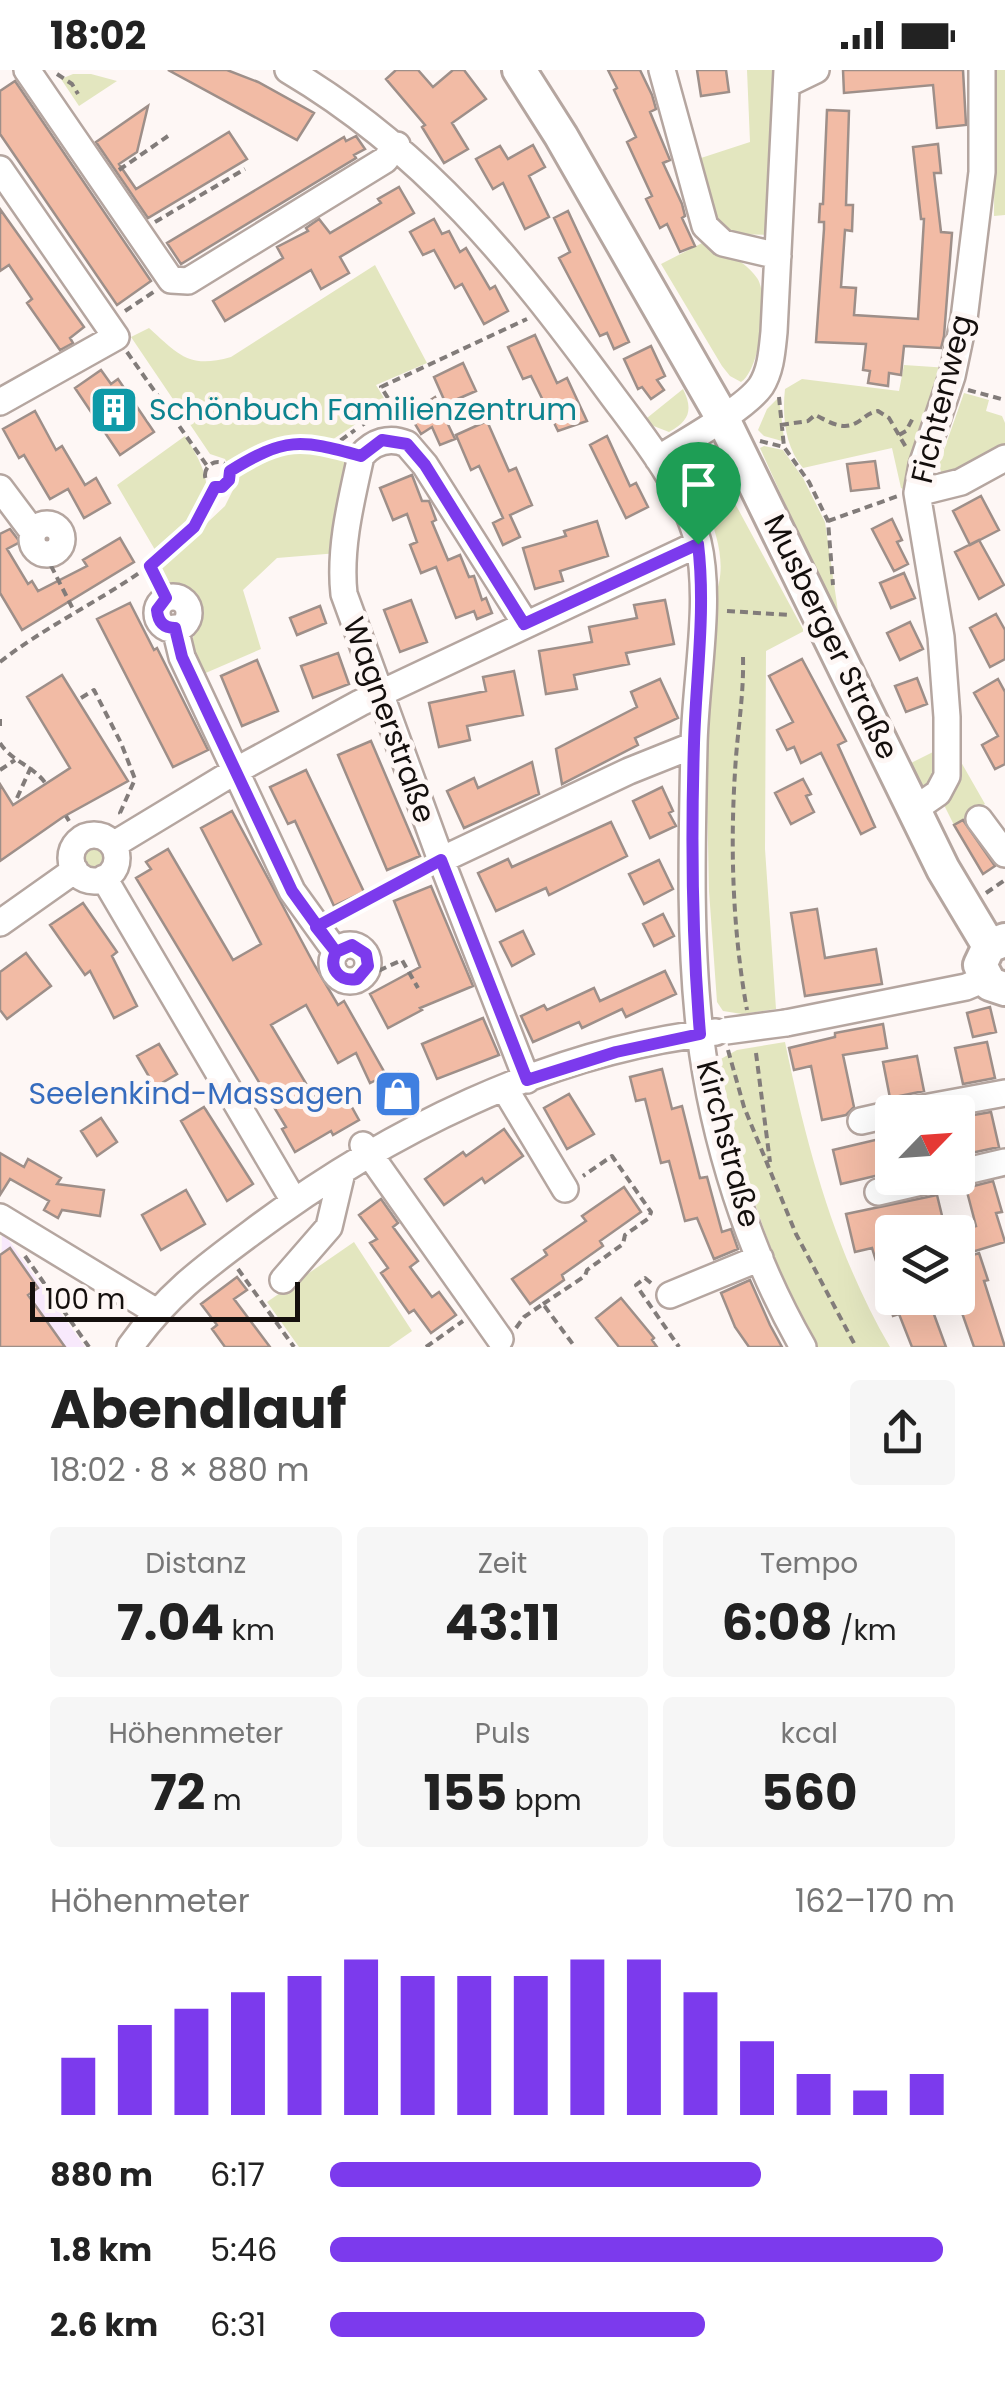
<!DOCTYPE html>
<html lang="de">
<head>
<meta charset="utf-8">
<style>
  :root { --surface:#fff; --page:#f6f6f6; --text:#222; --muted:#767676; --accent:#7c3aed }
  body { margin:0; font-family:Poppins,sans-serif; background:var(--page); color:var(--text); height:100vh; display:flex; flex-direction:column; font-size:38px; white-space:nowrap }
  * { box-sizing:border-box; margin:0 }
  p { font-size:32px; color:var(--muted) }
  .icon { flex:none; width:55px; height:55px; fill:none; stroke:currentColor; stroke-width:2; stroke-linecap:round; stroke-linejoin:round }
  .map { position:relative; height:1277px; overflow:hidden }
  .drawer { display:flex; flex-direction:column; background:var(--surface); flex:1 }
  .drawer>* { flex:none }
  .needle { width:65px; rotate:65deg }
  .controls { position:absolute; left:875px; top:1025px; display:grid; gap:20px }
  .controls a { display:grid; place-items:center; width:100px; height:100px; border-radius:10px; background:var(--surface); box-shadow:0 10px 40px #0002; font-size:50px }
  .scale { position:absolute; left:30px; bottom:25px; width:270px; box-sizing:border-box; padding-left:10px; border:5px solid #140f0d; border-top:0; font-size:28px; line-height:35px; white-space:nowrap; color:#140f0d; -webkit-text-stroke:8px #fef7f5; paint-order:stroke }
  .pin { position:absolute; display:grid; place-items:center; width:85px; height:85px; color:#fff; margin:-102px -42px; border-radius:50% 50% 50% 0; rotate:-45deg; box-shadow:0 0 10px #0007 }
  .pin .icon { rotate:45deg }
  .round { display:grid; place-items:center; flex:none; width:105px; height:105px; border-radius:10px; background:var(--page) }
  .head { display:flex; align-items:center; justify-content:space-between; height:170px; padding:0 50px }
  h1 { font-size:55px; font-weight:700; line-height:75px }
  .figures { display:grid; grid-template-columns:repeat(3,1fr); gap:15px; height:170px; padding:10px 50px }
  .figures div { display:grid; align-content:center; border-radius:10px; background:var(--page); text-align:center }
  .figures b { font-size:50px; font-weight:700 }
  .figures small { font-size:28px; font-weight:400 }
  .figures p { font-size:28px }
  .chart { height:280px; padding:20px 50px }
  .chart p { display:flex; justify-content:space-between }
  .chart svg { width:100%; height:180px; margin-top:10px; stroke:var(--accent); stroke-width:6 }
  ul { padding:0 50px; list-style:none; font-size:32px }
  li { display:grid; grid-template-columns:160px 120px 1fr; align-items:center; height:75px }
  li i { height:25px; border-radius:12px; background:var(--accent) }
  .status { display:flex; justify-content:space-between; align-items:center; height:70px; padding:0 50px; background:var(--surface); direction:ltr }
  .status svg { height:28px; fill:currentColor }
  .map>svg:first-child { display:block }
  .education { fill:#f8e9fc }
  .green { fill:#e3e6bf }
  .building { fill:#f2bba5; stroke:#9e8f89; stroke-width:2.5 }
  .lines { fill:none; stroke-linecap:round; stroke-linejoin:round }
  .minor-casing { stroke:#b5a6a0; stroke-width:30 }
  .major-casing { stroke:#b5a6a0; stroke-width:38 }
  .path { stroke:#827c7a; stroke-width:4; stroke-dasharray:8 5; stroke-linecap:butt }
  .minor { stroke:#fff; stroke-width:25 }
  .major { stroke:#fff; stroke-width:32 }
  .minor-bridge-casing { stroke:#b5a6a0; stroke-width:30; stroke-linecap:butt }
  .minor-bridge { stroke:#fff; stroke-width:25 }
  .route-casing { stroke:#fff; stroke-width:20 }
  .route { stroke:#7c3aed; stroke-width:12 }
  .labels { text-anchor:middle; stroke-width:10; stroke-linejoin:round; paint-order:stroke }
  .street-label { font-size:30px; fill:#140f0d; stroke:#fef7f5 }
  .culture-label { font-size:30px; fill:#0d838f; stroke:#fef7f5; text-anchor:start }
  .shop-label { font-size:30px; fill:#366cbe; stroke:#fef7f5; text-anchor:end }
</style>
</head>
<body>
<div class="status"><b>18:02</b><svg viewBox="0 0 49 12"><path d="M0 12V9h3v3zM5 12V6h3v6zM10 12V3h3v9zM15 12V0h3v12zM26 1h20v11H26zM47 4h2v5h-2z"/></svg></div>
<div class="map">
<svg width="1005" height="1277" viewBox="0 0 1005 1277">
  <rect width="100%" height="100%" fill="#fef7f5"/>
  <path class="education" d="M2,1161l83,116h-85z"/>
  <path class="green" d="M747,0h32l-8,165 -40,-1 -11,-4 -19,-72 49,-16z
    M995,0h10v145l-11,1z
    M73,4h18l26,7 -38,25 -18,-27z
    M706,171c19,12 38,19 51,37 13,18 3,92 -16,104l-11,-6 -8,-10 -61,-102z
    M375,195l52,98 -51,22 11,18 -55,37 -6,7 28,11 -16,95 -61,5 -34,32 18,59 -60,26 -11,-29c9,-23 22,-66 -21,-60l-10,-18 66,-62 12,-24 -8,-1 1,-10 -5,-12 -15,-5 -79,-117 18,-9c30,27 40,41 82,29z
    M904,295l45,3 -42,123 -6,-3 -9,-40 -89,20c-18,-21 -21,-52 -18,-79l17,-10 97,12z
    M683,319c10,20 7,32 -14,43l-18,-7 -4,-7z
    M964,323l25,7 -3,11 16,5 3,7v25l-54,28h-9l-3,-12z
    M779,327l5,42 -2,2 -18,-5 -6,-6 9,-21z
    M185,366c40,61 21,77 -27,119l-41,-70z
    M764,376l19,4 20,28 22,44 15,103 -80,-177z
    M703,385l8,4 93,172 -38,20 -1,198 11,160 -34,5 -19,-3 -6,-9 -8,-111 -3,-145 8,-148c19,-41 -7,-89 -25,-127l7,-14z
    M941,678l17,16 3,-2 24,42 -31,21 -16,-32 -12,-3 -17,-26z
    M81 788a13 13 0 1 1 26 0a13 13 0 1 1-26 0Z
    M785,972c22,106 50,211 105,305h-72c-54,-97 -77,-179 -99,-287l18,-10z
    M354,1172l58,89 -23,16h-90l-32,-45z"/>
  <path class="building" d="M168,0h59l31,12 56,31 -17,27z
    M396,0h22l15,17 20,-17h11l22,29 -34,24 16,26 -24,14 -22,-36 3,-2 -39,-46z
    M608,0h32l12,25 4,14 -6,3 20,48 -7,3 19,41 3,12 -3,2 13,28 -15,6 -13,-28 -7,4 -14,-29 6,-3 -25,-54 9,-5 -22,-47 3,-2z
    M697,0h29l3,22 -28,4z
    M843,0h120l3,55 -29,3 -4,-43 -89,8z
    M15,11l136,200 -34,24 -117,-171v-43z
    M148,36l-11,46 -18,12 17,25 93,-57 18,27 -99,59 -52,-76z
    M827,40l22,1 -3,94h7l-1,26 -7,-1 -4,57 15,1 -2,27 64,4 6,-100h-3l-8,-72 25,-3 3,29h-7l7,59 11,1 -8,103 -3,12 -37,-2 -3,29 -12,-2 -1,13 -20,-3 2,-12 -7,-1 3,-26 -50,-2 8,-113v-7h-5l1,-18h3z
    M356,66l9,13 -11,6 2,3 -175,106 -14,-21 177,-106 2,4z
    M533,75l12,22 -16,9 20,41 -24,12 -22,-46 -10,6 -17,-30 24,-13 8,13z
    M399,117l15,26 -74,44 9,16 -28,16 -10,-19 -86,51 -12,-20 70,-43 -6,-11 31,-16 -2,-3 13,-9 11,14 51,-30 -3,-4z
    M0,139l84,118 -14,11 3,5 -13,7 -33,-47 5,-4 -23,-34 -9,6z
    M568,141l61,131 -15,7 -7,-16 -7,3 -41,-78 11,-6 -16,-34z
    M434,149l8,15 7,-3 11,21 6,-4 24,41 5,-3 13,25 -24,13 -22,-40 -7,4 -21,-38 -11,5 -13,-23z
    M535,265l22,48 10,-5 20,43 -29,10 -27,-55 -8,3 -15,-32z
    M651,276l14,30 -8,4 7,10 -13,9 -9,-12 -4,2 -14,-30z
    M463,293l13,28 -30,13 -12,-27z
    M101,300l10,14 7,-5 36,53 -34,23 -45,-67z
    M435,327l20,42 -15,6 -8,-18 -11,7 -12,-20z
    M35,341l21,39 6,-4 23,39 11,-7 14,25 -26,15 -16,-29 -18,10 -26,-44 -5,3 -16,-29z
    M487,351l22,50 7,-3 16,37 -22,10 10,22 -17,8 -10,-22 10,-5 -24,-52 -8,4 -15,-35z
    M607,366l23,50 6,-3 12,24 -22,11 -36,-73z
    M875,391l4,27 -28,3 -4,-27z
    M412,405l10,26h7l7,19 -4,2 16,38 12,-5 9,22 5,-1 8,24 4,-2 6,15 -15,6 -3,-8 -18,7 -20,-51 -15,6 -11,-28 7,-3 -10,-28 -14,6 -13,-32z
    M981,426l18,34 -29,15 -17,-34z
    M892,449l10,21 -5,2 11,22 -14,7 -22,-42z
    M597,451l11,35 -48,15 3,10 -28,8 -12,-41 43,-12 -2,-5z
    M10,459l10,13 -13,7 21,35 4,-3 6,10 49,-25 -4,-6 37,-22 14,24 -112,68 -22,-37v-59z
    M979,470l25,45 -25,14 -24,-47z
    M904,503l11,25 -24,10 -11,-25z
    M411,530l16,42 -27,10 -16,-42z
    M665,530l9,44 -48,9 3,11 -55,11 3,14 -31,5 -7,-43 53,-9 -3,-15 48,-9 -3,-13z
    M130,533l24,47 3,-2 51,102 -35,17 -76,-148z
    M320,536l6,17 -29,12 -7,-17z
    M996,544l9,16v29l-15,8 -20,-39z
    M910,552l13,27 -23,11 -13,-27z
    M338,583l11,31 -36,14 -12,-32z
    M802,589l44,82 -8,4 37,82 -14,7 -40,-81 -20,10 -7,-16 -7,3 -10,-20 16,-8 -24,-46z
    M257,590l21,51 -36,15 -21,-50z
    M514,601l9,44 -56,11 3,14 -31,7 -10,-44 57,-12 -3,-14z
    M62,605l66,106 -65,36 -63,44v-77l13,21 57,-37 -43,-71z
    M917,608l10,26 -21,8 -11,-26z
    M660,609l18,39 -43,20 3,7 -76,39 -6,-35 81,-42 -6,-15z
    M998,609l7,13v72l-10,5 -13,-24 16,-9 -24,-43z
    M371,671l49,115 -33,14 -49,-115z
    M532,692l7,32 -75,34 -17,-37 27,-13 4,10z
    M306,700l58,122 -30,14 -39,-85 -7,3 -18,-37z
    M803,709l8,15 -5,2 8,16 -23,12 -16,-31z
    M662,717l11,24 -4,2 7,13 -26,12 -17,-37z
    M232,741l83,155 23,39 6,-4 42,74 -16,8 -14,-30 -18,10 -32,-58 -35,20 49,82 24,-14 15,27 -26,15 -2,-4 -36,21 -13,-23 4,-2 -150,-249 15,-9 -5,-7 22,-13 65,111 28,-16 -60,-116z
    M963,750l32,46 -12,8 -29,-49z
    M611,752l16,34 -78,39 -3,-7 -50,23 -18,-38 30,-14 4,8z
    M659,790l14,29 -29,15 -15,-30z
    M431,816l42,100 -53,22 2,2 -34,18 -18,-34 50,-27 -26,-66z
    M83,833l34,49 -5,4 25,50 -23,12 -24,-47 -5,4 -35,-50z
    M817,839l8,49 51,-9 6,35 -77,12 -14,-83z
    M663,844l11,22 -20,10 -11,-22z
    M523,861l11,23 -22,12 -12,-24z
    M26,883l25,33 -44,33 -7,-9v-38z
    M665,901l11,23 -50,23 -4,-8 -40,19 -3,-6 -46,20 -12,-26 23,-11 3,5 47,-22 6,13z
    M990,937l6,25 -23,5 -6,-24z
    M483,948l16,37 -62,24 -15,-35z
    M883,954l4,24 -44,7 11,52 -8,8 -24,5 -11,-54 -17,4 -5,-22 46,-11v-4z
    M987,972l8,36 -32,6 -8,-36z
    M159,974l18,30 -22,13 -18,-31z
    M917,986l7,35 -34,7 -7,-36z
    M662,999l10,40 10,-3 18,72 7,-1 15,55 9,-3 7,20 -24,10 -17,-41 -12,3 -16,-60 -8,2 -16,-64 -9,2 -6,-24z
    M398,1002l11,22 -19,10 -11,-21z
    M569,1024l25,40 -27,15 -23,-41z
    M204,1037l49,77 -26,17 -46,-80z
    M991,1042l8,35 -28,6 -9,-36z
    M101,1048l16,24 -20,14 -16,-25z
    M504,1059l19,27 -38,27 -3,-5 -38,27 -19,-26 38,-27 3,4z
    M892,1066v36l-51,12 -8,-34z
    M0,1083l24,14 4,-8 33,19 -4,6 47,6 -4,26 -38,-6 -4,8 -14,-8 5,-9 -39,-22 -10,16z
    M993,1111l9,31 -6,1 9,29 -33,10 -7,-23 11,-3 -10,-38z
    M624,1117l17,25 -41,29 3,5 -41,29 2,5 -34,24 -18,-25 35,-24 -3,-5 42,-29 -4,-5z
    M186,1120l19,34 -44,26 -19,-35z
    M937,1125l8,33 -18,4h-35v66h30l5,13 5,-2 14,38h-34l-13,-33 -6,2 -21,-68 -17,4 -9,-38z
    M381,1129l17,24 -5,4 25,34 -8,6 22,30 7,-5 17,23 -25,18 -17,-23 -5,3 -28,-40 7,-5 -18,-25 7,-4 -18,-24z
    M10,1178l28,40 -10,7 37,52h-65v-92z
    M979,1183l9,27 -4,1 21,66h-31l-13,-37 -3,1v-51z
    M237,1207l10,13 -13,9 36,48h-45l-13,-18 5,-4 -16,-21z
    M750,1210l20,45 12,22h-33l-14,-20 -14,-34z
    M621,1228l33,40 -2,2 5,7h-38l-23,-29z"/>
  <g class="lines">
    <g class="minor-casing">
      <path id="minor" d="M27,0l144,210 17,1 197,-121 12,-15
        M288,0c137,81 225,191 318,317 35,48 77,97 92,155 14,59 -3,142 -4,204 -2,94 -5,193 6,287 13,108 49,220 103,314
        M662,0l43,156 18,17 55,13
        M787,14l29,-14
        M0,99l116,168 -116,65
        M658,389c26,-17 87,-50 103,-73 10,-16 11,-35 13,-54l13,-262
        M0,418l33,44
        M917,423l44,-11 44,-24
        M32 469a15 15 0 1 1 30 0a15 15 0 1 1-30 0Z
        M157 543a16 16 0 1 1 32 0a16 16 0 1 1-32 0Z
        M525,553l-100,-158 -18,-21c-18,-8 -34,-2 -46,12 -10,45 -22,93 -17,138l97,266 86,220
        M175,558l7,29 110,234 44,61
        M915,739l23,-16 9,-17v-59l-6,-80 -24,-144 5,-28 30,-89 12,-57 18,-147v-102
        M979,749l26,35
        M71 788a23 23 0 1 1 46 0a23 23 0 1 1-46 0Z
        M113,775l124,-75 123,-67 338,-159
        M441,790l188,-89 65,-26
        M104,808l190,323
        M0,853l75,-53
        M332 893a18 18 0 1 1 36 0a18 18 0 1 1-36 0Z
        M786,953l180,-36 19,-8
        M505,1019l60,100
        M902,1042l103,-19
        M861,1051l31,-7
        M363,1075l137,194
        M958,1103l47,-11
        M878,1122l60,-14
        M0,1147l155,94
        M283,1210l46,-53 13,-55
        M670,1225l90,-37
        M130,1277c36,-51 71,-77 121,-114 133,-100 298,-183 465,-201"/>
    </g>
    <g class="major-casing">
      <path id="major" d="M519,0l42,66 161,281 221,452 46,77
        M1005,870l-16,6 -9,19 10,19 15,5"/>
    </g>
    <path class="path" d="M57,4l15,10 6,10
      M119,100l49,-34
      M155,152l90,-53
      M125,241l30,-20
      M127,282l81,115
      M968,320l37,10
      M779,327l5,50 25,35 19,39 5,64
      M402,350l-21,-33 146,-68
      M362,355l30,-20
      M781,355l27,-4 7,-6c13,6 27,16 41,8 9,-5 11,-10 22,-12l11,7 18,31
      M899,365l7,-4 8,-15
      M760,371l24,6
      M330,378l25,-18
      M205 405a13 13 0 1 1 26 0a13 13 0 1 1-26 0Z
      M230,401c43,-26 63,-33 113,-20
      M828,451l70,-25
      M45,484l29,57
      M150,497l16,31
      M727,541l63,4
      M743,587c1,40 -6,76 -8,115 -5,78 -2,161 12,238
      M0,592c61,-48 139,-77 193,-134 11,-11 16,-26 22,-41
      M81,628l13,-8 27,53 14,36 -15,34 3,3
      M0,649v7
      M0,673c12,19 33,22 46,41
      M0,700l15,-10
      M17,728l14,-31
      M66,746l3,5
      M986,823l19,-13
      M335,847l89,-47
      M366,902l12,-1 24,-11 16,28
      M728,980l16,57 52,127 60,113
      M756,983l14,109
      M25,1186l64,91
      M238,1199l56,78
      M651,1213l-6,-5 -9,7 43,62
      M543,1234l42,-28 2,-6 36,-26 2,-9 24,-17 2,-6 -39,-56 -29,20
      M516,1258l8,-11 19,-13 32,43
      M426,1277l37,-26"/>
    <use href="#minor" class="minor"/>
    <use href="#major" class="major"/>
    <g class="minor-bridge-casing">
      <path id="minor-bridge" d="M726,961l60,-8"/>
    </g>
    <use href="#minor-bridge" class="minor-bridge"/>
  </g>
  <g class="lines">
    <g class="route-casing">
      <path id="route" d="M698,474l-174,80 -99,-159 -18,-21 -25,-4 -21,16c-61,-17 -76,-19 -131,15l-1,9 -7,7h-7l-21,40 -44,39 16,32 -9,12c1,11 6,18 18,18l7,29 110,234 44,61 16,-7 14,9 2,12 -11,13c-18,3 -29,-11 -21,-27l-20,-25 125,-67 86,220 89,-28 84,-18c-8,-97 -9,-195 -6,-291 2,-66 12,-133 4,-199"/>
    </g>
    <use href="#route" class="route"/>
  </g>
  <defs>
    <g id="building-square" transform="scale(2.5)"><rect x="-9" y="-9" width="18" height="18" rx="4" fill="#0f9aa8" stroke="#fef7f5"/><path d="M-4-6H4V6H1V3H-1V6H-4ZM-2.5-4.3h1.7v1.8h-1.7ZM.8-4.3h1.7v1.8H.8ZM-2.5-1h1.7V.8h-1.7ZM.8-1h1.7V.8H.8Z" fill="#fff"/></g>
    <g id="shop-square" transform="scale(2.5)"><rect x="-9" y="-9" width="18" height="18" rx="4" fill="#3f7fe0" stroke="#fef7f5"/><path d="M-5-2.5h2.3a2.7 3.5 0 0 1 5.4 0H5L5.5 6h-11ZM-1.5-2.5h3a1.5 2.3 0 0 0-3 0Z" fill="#fff"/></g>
  </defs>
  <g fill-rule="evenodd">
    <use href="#building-square" x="114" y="340"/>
    <use href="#shop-square" x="398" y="1024"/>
  </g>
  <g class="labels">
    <g class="street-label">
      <text transform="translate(942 329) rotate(-76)" y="10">Fichtenweg</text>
      <text transform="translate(831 567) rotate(64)" y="10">Musberger Straße</text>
      <text transform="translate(389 650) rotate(70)" y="10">Wagnerstraße</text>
      <text transform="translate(728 1074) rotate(75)" y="10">Kirchstraße</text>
    </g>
    <g class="culture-label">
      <text x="149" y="350">Schönbuch Familienzentrum</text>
    </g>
    <g class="shop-label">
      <text x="363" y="1034">Seelenkind-Massagen</text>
    </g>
  </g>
</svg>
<div class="controls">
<a><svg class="needle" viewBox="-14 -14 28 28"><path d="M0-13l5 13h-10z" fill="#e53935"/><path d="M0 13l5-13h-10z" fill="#767676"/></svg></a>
<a><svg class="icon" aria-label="layers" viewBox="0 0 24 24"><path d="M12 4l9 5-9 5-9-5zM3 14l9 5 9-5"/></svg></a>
</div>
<div class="scale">100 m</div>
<div class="pin" style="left:698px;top:474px;background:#1e9e55"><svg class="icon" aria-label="arrive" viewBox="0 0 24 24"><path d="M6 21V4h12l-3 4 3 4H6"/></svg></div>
</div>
<section class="drawer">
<div class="head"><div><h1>Abendlauf</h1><p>18:02 · 8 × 880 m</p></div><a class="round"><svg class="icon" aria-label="share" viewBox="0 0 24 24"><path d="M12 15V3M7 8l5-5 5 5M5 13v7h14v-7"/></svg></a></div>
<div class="figures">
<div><p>Distanz</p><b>7.04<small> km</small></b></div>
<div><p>Zeit</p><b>43:11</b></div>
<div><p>Tempo</p><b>6:08<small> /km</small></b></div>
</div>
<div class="figures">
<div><p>Höhenmeter</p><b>72<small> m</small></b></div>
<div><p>Puls</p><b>155<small> bpm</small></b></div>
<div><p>kcal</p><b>560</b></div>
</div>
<div class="chart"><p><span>Höhenmeter</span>162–170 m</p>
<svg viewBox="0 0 160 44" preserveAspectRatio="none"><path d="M5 44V30M15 44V22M25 44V18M35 44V14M45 44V10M55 44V6M65 44V10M75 44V10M85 44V10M95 44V6M105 44V6M115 44V14M125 44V26M135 44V34M145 44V38M155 44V34"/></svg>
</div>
<ul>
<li><b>880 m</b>6:17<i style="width:69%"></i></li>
<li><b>1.8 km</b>5:46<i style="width:98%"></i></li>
<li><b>2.6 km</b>6:31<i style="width:60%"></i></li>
</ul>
</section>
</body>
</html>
